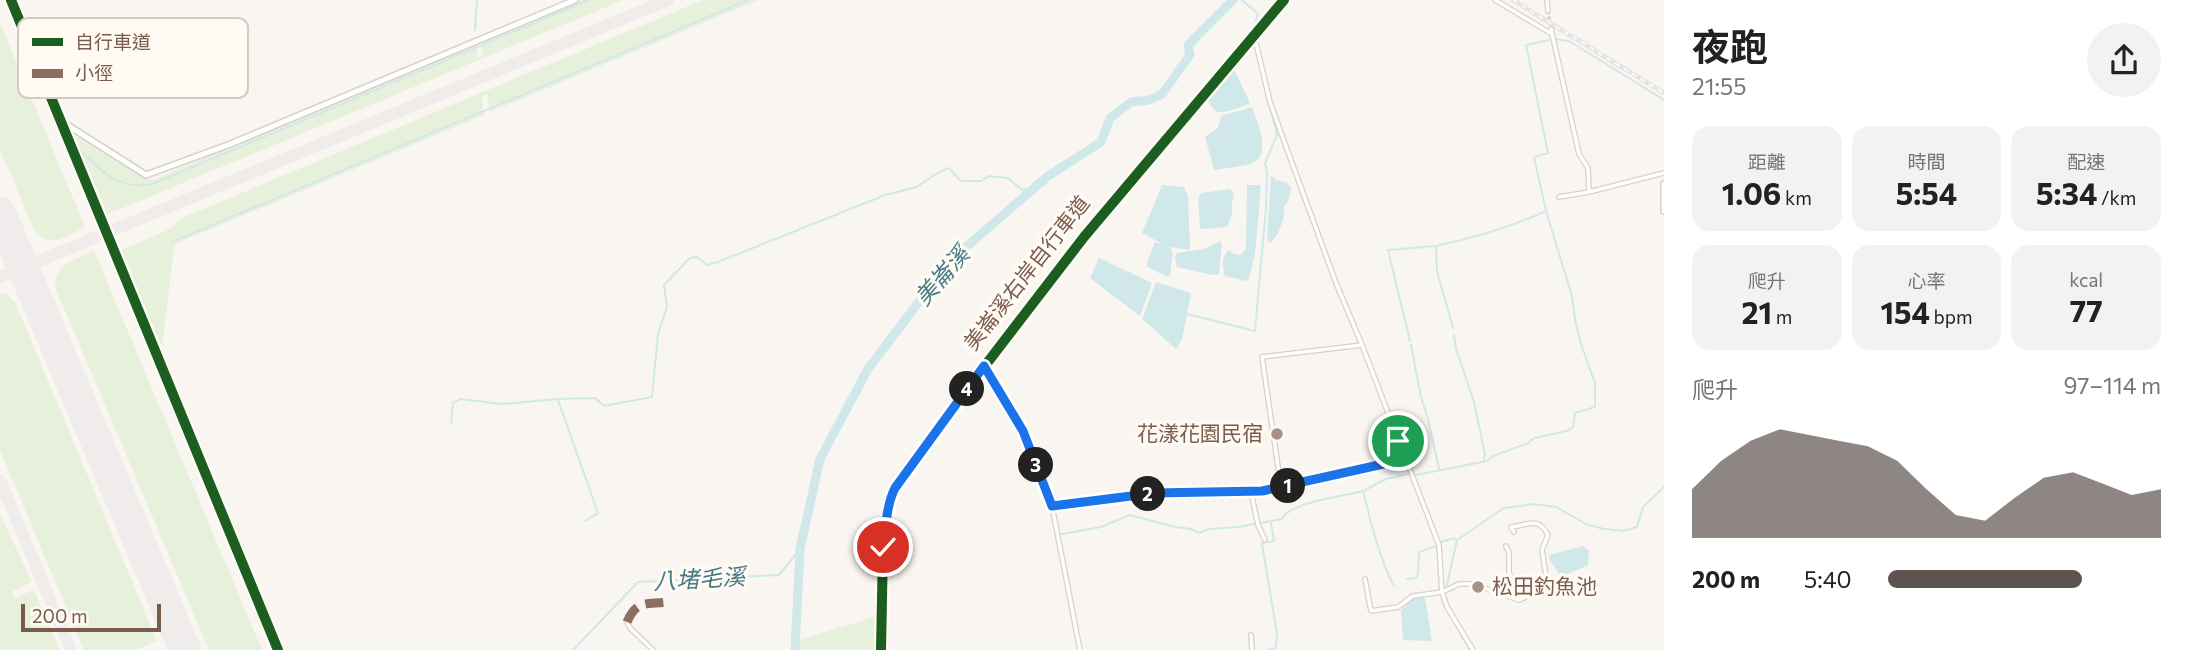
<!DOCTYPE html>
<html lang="zh-TW">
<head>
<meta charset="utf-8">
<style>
  :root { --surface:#fff; --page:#f2f2f2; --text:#222; --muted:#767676; --accent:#5d544f }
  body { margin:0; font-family:Commissioner,"Noto Sans TC",sans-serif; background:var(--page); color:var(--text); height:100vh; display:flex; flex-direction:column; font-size:26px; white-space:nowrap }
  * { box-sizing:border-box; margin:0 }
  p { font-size:23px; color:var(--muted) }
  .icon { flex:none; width:38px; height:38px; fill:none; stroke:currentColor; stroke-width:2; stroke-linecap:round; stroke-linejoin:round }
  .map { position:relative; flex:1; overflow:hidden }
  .side { display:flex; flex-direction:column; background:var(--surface); width:525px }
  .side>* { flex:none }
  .scale { position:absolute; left:21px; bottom:18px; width:140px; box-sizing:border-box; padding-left:7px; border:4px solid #7a5c4d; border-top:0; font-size:19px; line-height:24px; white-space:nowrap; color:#7a5c4d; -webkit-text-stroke:5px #fffaf3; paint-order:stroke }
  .pin { position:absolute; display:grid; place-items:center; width:60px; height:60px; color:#fff; margin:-30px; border:4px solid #fff; border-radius:50%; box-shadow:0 2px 7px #0007 }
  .km { position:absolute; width:35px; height:35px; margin:-18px; border-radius:50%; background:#222; color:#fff; font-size:19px; line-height:35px; text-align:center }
  .round { display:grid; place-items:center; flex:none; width:74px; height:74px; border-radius:37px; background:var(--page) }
  .headline { display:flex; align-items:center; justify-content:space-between; height:119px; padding:0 28px }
  h1 { font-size:38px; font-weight:700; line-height:52px }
  .stats { display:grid; grid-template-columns:repeat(3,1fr); gap:10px; height:119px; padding:7px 28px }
  .stats div { display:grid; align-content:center; border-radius:18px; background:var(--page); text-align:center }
  .stats b { font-size:30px; font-weight:700 }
  .stats small { font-size:19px; font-weight:400 }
  .stats p { font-size:19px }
  .chart { height:196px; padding:14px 28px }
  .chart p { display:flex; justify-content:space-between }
  .chart svg { width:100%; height:126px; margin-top:7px; fill:var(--accent); opacity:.7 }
  ul { padding:0 28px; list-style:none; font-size:23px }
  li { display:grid; grid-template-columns:112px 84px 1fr; align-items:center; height:52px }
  li i { height:18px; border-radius:9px; background:var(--accent) }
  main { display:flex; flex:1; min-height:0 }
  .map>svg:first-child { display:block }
  .green { fill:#e7f0db }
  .water { fill:#d0e8ea }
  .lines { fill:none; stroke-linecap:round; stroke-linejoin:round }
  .stream { stroke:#d0e8ea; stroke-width:2 }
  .river { stroke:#d0e8ea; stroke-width:9 }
  .taxiway { stroke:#f0ecec; stroke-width:12 }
  .runway { stroke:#f0ecec; stroke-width:32 }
  .street-tunnel { stroke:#d9cfc7; stroke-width:3.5; stroke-dasharray:3.5 2; stroke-linecap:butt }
  .secondary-tunnel { stroke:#d9cfc7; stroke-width:5; stroke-dasharray:5 2.5; stroke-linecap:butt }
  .street-casing { stroke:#d7d1cb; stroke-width:6 }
  .secondary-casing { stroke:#d9d2cb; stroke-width:8 }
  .street { stroke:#fefefd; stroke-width:3.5 }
  .secondary { stroke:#fefefd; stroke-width:5 }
  .rail-casing { stroke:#e6e3e7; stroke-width:4.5 }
  .rail { stroke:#fffaf3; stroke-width:2; stroke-dasharray:5; stroke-linecap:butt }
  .quiet { stroke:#8d6e63; stroke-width:9; stroke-dasharray:18 9; stroke-linecap:butt }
  .cycleway-casing { stroke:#fffaf3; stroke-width:15 }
  .cycleway { stroke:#1b5e20; stroke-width:10 }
  .route-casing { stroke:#fff; stroke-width:14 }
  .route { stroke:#1a73e8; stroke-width:9 }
  .poi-dot { fill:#a69286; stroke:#fffaf3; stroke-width:2.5 }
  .labels { text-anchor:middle; stroke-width:7; stroke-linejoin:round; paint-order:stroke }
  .street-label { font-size:21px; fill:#7a5c4d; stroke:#fffaf3 }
  .poi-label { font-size:21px; fill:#7a5c4d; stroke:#fffaf3; text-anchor:end }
  .water-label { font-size:23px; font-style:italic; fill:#437c86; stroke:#fffaf3 }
  .key { fill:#fffaf3; stroke:#d7cbc1; stroke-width:2 }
  .key-label { font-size:19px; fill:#7a5c4d }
</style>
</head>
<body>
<main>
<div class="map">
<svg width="1664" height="650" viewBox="0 0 1664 650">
  <rect width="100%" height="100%" fill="#f9f5f0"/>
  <path class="green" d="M580,0h43l-522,217 -31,-77 5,-5 71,43 8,1 322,-135 1,14 6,-2 -2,-14z
    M703,0h55l-268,112 -3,-18 -5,2 2,19 -307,128 -3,4 -12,102 -7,-3 -39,-94 52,-22 16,-13z
    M0,23l85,204c-19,9 -35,23 -51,3l-34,-81z
    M94,251l168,399h-53l-154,-363c1,-24 20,-27 39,-36z
    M0,293l7,1 8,8 142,339 -21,9h-52l-84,-200z
    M0,514l32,68 -20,9 2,7 20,-8 26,60h-60z
    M881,615l-2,35h-80l2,-11z"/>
  <path class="water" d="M1234,69l16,34c-8,4 -29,13 -35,7 -4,-2 -5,-7 -8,-10z
    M1252,107c6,17 22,52 -5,58 -11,2 -22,3 -33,5l-9,-33 13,-9 3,-12z
    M1271,176l5,4 9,2 6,5 -2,12 -5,8c2,9 -6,30 -14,36l-3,-5z
    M1162,185l22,2 4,9 2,54 -21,-3 4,6 -3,22 -3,2 -21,-11 9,-24 9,3 -22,-12z
    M1247,185h13l1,2 -6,66 -6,26 -3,2 -21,-5c-3,-10 -4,-19 4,-26l4,4 8,1 5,-6z
    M1230,189l4,5 -2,8v11l-5,14 -22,2 -5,-1 -2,-29 3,-6z
    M1220,241l2,3 -3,30 -6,1 -36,-8 -2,-9 2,-5 27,-4z
    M1099,258l53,25 -12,33 -50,-38z
    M1156,282l35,11 -9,46 -6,10 -34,-30z
    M1583,546l6,5 -1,14 -27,12 -12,-18 1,-4z
    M1412,598h13l7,43 -29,-1 -2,-29z"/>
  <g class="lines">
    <path class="stream" d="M1242,0l16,14 -3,10 1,5
      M475,30l2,-30
      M80,150c20,21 41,41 72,34l437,-184
      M172,242l576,-242
      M1187,314l68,17 11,-123 1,-35 -2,-10 12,-28 -23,-93
      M1453,328l-16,-57 -1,-25c37,-8 74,-19 108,-34
      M1454,335l2,14 18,53 11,53 -1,4
      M1410,341l-22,-91 48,-4
      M1411,345l10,52 7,22 11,50
      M558,400l40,113 -13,8
      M451,424l2,-21 7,-4 42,5 55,-5 38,-1 9,8 48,-9 6,-63 9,-27 -3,-22 26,-27 7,-1 10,8 11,-3 167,-67 32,-8 20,-14 12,-5 12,13h20l7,-5 20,2 14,12 11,-2
      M1416,475l71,-14 6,-5 35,-13 6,-5 33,-7 6,-4 2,-14 20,-6v-24l-14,-39 -6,-25 -3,-23 -26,-85 -12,-54 14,-4 -22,-108 28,-6 15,2 95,59
      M1062,534l39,-7 29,-12 45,12 16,2 8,4 10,-4 29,-2 44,-8c7,-17 64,-23 81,-28
      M1269,542l5,-1 -3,-18
      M1441,542l13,-4 2,2
      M1264,543l-2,1 15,89 -1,15 -8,2
      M1407,579l9,-1 2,-4 1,-22 17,-6
      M1394,586c-15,-29 -23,-63 -31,-95l23,-12 23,-5
      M1446,589l11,-49 47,-32 29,-4 23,3 30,17 18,5 19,2 14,-4 6,-20 21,-20
      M1460,633l10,17
      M573,650l65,-68 141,-7 21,-26"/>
    <path class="river" d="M795,650l5,-101 20,-90 48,-90 81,-107 99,-86 53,-34 9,-24 21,-16 18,-2 13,-6 28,-39 -2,-10 45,-45"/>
    <path class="taxiway" d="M0,277l668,-277
      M0,480l71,170"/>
    <path class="runway" d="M0,213l185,437"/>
    <path class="street-tunnel" d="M1548,11l3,18"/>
    <path class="secondary-tunnel" d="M99,218l14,35"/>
    <g class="street-casing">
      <path id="street" d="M1495,0l57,34
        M1547,0l1,11
        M1551,29l28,125 9,14 1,24 75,-19
        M1254,35l16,67 14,39 52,142 26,62 77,200 3,47 5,15 26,43
        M1559,197l30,-5
        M984,367l37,59 31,80 28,144
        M1281,487l-19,-130 100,-12
        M1251,492l7,33 7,15
        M1052,506l103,-13 107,-2 144,-32
        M1506,546l3,7v20l15,25
        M1365,579l6,32 27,-4 15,-11 29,-4 17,-8h14l46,16 23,-11 5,-7 -5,-32 6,-15c-10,-19 -19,-10 -37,-8l3,5
        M627,622l3,6 23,22
        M1251,635l1,15
        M881,650l2,-103 6,-35 -1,-10 7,-14 89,-121 100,-130 200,-237"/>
    </g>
    <g class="secondary-casing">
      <path id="secondary" d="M11,0l50,121 38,97
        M61,121l85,54 82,-30 347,-145
        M1664,184v27
        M113,253l165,397"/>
    </g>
    <use href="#street" class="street"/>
    <use href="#secondary" class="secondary"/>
    <g class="rail-casing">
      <path id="rail" d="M1513,0l151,93"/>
    </g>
    <use href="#rail" class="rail"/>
    <path class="quiet" d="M627,622c10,-23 20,-17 41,-20"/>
    <g class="cycleway-casing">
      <path id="cycleway" d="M11,0l267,650
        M881,650l2,-103 6,-35 -1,-10 7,-14 89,-121 100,-130 200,-237"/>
    </g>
    <use href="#cycleway" class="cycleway"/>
  </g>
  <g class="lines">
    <g class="route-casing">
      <path id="route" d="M883,547c3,-20 3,-41 12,-59l89,-122 39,65 29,75 103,-13 107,-2 144,-32 -8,-18"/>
    </g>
    <use href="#route" class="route"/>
  </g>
  <g class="poi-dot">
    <circle cx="1277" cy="434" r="7"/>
    <circle cx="1478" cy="587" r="7"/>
  </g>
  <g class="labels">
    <g class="street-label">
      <text transform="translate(1027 273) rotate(-52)" y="7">美崙溪右岸自行車道</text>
    </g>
    <g class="poi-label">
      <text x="1263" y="441">花漾花園民宿</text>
      <text x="1492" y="594" text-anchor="start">松田釣魚池</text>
    </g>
    <g class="water-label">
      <text transform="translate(942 276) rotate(-49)" y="8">美崙溪</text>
      <text transform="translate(699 579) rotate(-3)" y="8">八堵毛溪</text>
    </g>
  </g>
  <rect x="18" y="18" width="230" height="80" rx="10" class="key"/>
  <rect x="32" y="38" width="31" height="8" fill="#1b5e20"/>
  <rect x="32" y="69" width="31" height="9" fill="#8d6e63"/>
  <g class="key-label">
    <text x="75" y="49">自行車道</text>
    <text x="75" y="80">小徑</text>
  </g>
</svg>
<div class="scale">200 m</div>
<div class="pin" style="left:1398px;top:441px;background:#1e9e55"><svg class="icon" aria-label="arrive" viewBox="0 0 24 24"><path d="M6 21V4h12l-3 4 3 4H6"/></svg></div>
<div class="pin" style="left:883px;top:547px;background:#d93025"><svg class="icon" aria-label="check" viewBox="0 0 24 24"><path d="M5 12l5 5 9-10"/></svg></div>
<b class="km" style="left:1288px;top:486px">1</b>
<b class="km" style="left:1148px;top:494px">2</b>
<b class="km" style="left:1036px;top:465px">3</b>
<b class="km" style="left:967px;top:389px">4</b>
</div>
<section class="side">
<div class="headline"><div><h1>夜跑</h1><p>21:55</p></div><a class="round"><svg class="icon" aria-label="share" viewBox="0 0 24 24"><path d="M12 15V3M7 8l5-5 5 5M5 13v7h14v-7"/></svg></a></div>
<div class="stats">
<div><p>距離</p><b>1.06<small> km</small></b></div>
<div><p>時間</p><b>5:54</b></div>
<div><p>配速</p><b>5:34<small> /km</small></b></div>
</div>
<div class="stats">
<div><p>爬升</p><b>21<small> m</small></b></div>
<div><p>心率</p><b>154<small> bpm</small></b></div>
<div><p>kcal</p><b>77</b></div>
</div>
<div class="chart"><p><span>爬升</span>97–114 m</p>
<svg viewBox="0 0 160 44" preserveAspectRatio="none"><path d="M0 44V27L10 17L20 10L30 6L40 8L50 10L60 12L70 17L80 27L90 36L100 38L110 30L120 23L130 21L140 25L150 29L160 27V44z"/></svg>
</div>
<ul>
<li><b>200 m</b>5:40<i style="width:71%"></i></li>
</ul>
</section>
</main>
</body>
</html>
